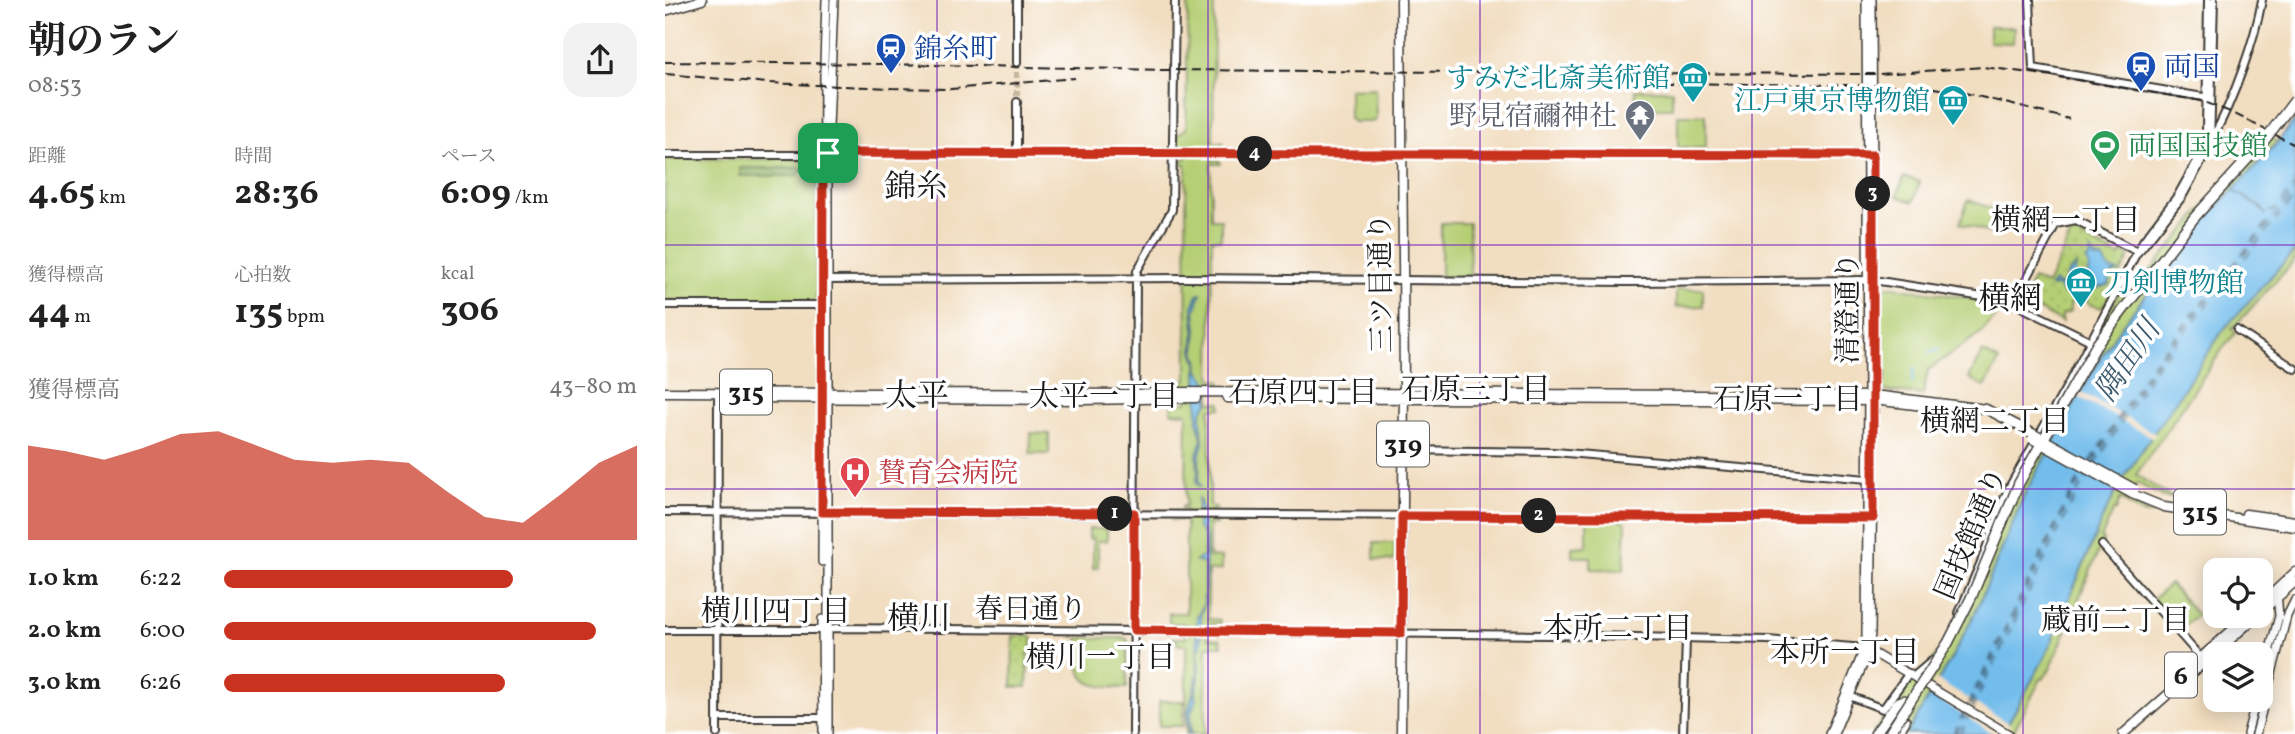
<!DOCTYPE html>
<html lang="ja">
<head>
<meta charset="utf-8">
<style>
  :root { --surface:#fff; --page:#f2f2f2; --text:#222; --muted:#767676; --accent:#c8321e }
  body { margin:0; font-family:Vollkorn,"Noto Serif JP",serif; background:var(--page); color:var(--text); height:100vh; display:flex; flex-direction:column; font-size:26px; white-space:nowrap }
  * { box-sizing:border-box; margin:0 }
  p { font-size:23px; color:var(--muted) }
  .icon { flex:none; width:38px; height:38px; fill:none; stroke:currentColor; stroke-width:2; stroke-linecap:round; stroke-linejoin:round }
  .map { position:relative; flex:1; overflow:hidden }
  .side { display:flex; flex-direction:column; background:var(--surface); width:665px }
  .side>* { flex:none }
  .controls { position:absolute; left:1538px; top:558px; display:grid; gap:14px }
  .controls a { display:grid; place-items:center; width:70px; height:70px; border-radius:14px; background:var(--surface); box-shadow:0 4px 18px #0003; font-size:35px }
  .pin { position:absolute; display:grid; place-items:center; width:60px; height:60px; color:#fff; margin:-30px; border-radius:14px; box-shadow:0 4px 10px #0006 }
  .km { position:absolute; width:35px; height:35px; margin:-18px; border-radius:50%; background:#222; color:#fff; font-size:19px; line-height:35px; text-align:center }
  .round { display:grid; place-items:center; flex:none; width:74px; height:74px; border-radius:21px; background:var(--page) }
  .summary { display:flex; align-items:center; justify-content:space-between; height:119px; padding:0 28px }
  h1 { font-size:38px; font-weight:700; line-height:52px }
  .metrics { display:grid; grid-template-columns:repeat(3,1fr); gap:10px; height:119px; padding:7px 28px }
  .metrics div { display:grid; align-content:center }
  .metrics b { font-size:35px; font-weight:700 }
  .metrics small { font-size:19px; font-weight:400 }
  .metrics p { font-size:19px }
  .chart { height:196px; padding:14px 28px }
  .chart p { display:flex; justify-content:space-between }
  .chart svg { width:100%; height:126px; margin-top:7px; fill:var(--accent); opacity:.7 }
  ul { padding:0 28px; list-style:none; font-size:23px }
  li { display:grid; grid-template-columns:112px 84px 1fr; align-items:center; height:52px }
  li i { height:18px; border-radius:9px; background:var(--accent) }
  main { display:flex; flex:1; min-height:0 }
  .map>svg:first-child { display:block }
  .green { fill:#b5cf75; stroke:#687648; stroke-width:2 }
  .forest { fill:url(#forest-firs); stroke:#566741; stroke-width:2 }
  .cemetery { fill:url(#cemetery-stones); stroke:#687648; stroke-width:2 }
  .garden { fill:url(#garden-dots); stroke:#687648; stroke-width:2 }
  .water { fill:#73bdec; stroke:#486c84; stroke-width:2 }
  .pier { fill:#f1ddbf }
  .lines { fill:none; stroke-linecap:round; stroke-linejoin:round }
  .stream { stroke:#73bdec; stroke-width:2 }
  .ferry { stroke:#3f5c6f; stroke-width:2; stroke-dasharray:9 7; stroke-linecap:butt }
  .tertiary-tunnel { stroke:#c6b69e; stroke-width:6; stroke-dasharray:6 3; stroke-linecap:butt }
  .tertiary-casing { stroke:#3c3934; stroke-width:10 }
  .secondary-casing { stroke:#3c3934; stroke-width:10 }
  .primary-casing { stroke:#3c3934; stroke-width:11 }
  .trunk-casing { stroke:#3c3934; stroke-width:11 }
  .motorway-casing { stroke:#3c3934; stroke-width:12 }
  .tertiary { stroke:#fff; stroke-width:6 }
  .secondary { stroke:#fff; stroke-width:7 }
  .primary { stroke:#fff; stroke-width:8 }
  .trunk { stroke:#fff; stroke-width:8 }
  .motorway { stroke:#fff; stroke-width:9 }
  .rail { stroke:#1c1c1c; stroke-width:2; stroke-dasharray:10 5; stroke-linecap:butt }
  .primary-bridge-casing { stroke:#3c3934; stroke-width:11; stroke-linecap:butt }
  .motorway-bridge-casing { stroke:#3c3934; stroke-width:12; stroke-linecap:butt }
  .primary-bridge { stroke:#fff; stroke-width:8 }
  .motorway-bridge { stroke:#fff; stroke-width:9 }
  .route-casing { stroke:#fff; stroke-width:14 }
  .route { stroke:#c8321e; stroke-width:9 }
  .grid { fill:none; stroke:#7b2cbf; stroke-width:2; stroke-opacity:0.55 }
  .labels { text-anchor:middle; stroke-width:7; stroke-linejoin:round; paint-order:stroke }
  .shield { fill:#fff; stroke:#606060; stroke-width:2 }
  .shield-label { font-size:26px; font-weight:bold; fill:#1c1c1c }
  .transit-label { font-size:28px; fill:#164399; stroke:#fff; text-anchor:start }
  .culture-label { font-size:28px; fill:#0d838f; stroke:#fff; text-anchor:end }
  .worship-label { font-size:28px; fill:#5b616d; stroke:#fff; text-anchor:end }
  .leisure-label { font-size:28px; fill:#27864d; stroke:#fff; text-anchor:start }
  .street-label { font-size:28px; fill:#1c1c1c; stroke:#fff }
  .health-label { font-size:28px; fill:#be3a42; stroke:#fff; text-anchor:start }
  .neighbourhood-label { font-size:30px; fill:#1c1c1c; stroke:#fff }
  .water-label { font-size:30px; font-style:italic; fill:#3f5c6f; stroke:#fff }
  .quarter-label { font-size:32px; fill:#1c1c1c; stroke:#fff }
</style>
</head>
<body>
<main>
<section class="side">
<div class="summary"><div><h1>朝のラン</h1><p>08:53</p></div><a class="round"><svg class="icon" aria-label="share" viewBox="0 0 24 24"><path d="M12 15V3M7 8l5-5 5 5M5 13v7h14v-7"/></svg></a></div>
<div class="metrics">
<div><p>距離</p><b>4.65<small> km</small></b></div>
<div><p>時間</p><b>28:36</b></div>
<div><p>ペース</p><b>6:09<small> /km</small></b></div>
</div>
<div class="metrics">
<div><p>獲得標高</p><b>44<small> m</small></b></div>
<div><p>心拍数</p><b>135<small> bpm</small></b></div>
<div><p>kcal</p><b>306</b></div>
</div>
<div class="chart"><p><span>獲得標高</span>43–80 m</p>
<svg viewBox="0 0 160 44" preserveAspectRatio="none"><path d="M0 44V11L10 13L20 16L30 12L40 7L50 6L60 11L70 16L80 17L90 16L100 17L110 27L120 36L130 38L140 28L150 17L160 11V44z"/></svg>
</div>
<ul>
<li><b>1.0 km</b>6:22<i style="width:70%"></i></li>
<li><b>2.0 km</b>6:00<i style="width:90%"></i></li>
<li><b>3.0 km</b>6:26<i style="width:68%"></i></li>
</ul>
</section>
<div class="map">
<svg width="1630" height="734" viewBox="0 0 1630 734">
  <defs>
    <pattern id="forest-firs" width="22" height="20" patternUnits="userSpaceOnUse" patternTransform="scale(1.75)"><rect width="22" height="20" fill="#90b266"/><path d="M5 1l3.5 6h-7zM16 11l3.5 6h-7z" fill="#759053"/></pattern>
    <pattern id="cemetery-stones" width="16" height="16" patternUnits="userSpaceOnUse" patternTransform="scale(1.75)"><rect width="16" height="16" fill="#b5cf75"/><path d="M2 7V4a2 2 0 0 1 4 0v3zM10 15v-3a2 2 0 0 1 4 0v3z" fill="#9bb165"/></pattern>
    <pattern id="garden-dots" width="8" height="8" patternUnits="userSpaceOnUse" patternTransform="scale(1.75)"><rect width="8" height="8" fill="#b5cf75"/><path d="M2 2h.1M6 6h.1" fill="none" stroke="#9bb165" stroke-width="1.8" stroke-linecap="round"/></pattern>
  </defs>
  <rect width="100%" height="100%" fill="#fff"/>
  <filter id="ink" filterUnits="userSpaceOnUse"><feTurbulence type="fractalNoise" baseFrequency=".0143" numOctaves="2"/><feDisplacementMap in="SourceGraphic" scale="14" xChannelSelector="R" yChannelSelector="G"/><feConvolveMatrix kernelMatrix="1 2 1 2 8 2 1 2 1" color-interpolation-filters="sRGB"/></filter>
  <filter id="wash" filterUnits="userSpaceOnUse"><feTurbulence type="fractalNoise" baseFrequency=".00686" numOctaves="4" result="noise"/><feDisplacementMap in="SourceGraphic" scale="28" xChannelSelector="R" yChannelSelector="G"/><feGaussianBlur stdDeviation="1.57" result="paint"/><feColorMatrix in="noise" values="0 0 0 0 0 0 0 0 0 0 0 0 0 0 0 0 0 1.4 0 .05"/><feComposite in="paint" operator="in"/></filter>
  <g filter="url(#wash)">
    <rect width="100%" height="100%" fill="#f1ddbf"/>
    <path class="green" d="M515,0h43l-9,1 -1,141h10l-1,5h-10v13h7l2,4h-10v55h10v20h-9l-1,139 10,3v7h-10l-1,14 11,1v5l-11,1v97l6,1v2l-6,3 -1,6 7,3v3h-7v33l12,1v12l-13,1v48l12,1v4h-11l-1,14 12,1 2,7h-15l-2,88h-19v-89h-7l-6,-7h13v-14l-17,-1v-10h17v-93h-16l16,-2v-8l-4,-1v-3h4l1,-93 -16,-1 1,-10h15v-13l-12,-1v-7l12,-1 -1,-216h-9l3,-4 6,-1v-12l-8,-2v-11l8,-5 2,-128 -8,2z
      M1324,27h25l-1,16 -24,-1z
      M710,88l1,31 -4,3h-19l-4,-4v-29z
      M971,90h36v18h-37z
      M1013,115h28v31l-1,2 -27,-1z
      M1601,135l12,7 -74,79 -84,107 -21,32 -74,133 -49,118 -24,46 -45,77h-34l31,-49 10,-4 13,-13 23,-34 55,-127 118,-221 10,5z
      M0,159h143l9,14 -1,126 -4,2 -147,-1z
      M1239,177l16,5 -7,20 -16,-6z
      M1303,200l42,15 -11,21 -39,-13z
      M776,223h28l1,52 -2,2h-27z
      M1630,250v10l-63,69 4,4 -10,11 -90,131 39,24 -11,-2 -27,-14 -9,16 17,12 14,1c-16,5 -21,0 -34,-10l1,-2 -6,-1 -4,12 -2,-1 -13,28 2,2 -52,127 -8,12h-2l-29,55h-10l44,-79 57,-138 21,-40 100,-148z
      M1215,285l124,18 1,3 -23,26 -54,38 -5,25 -39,-4 -2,-5h-3z
      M1011,289h27v17l-27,1z
      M1318,352l16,9 -14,26 -16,-9z
      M922,519l37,1 2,4 -2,46 -33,-1v-12h-19v-10l15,-1z
      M709,543h21l-1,18 -20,-2z
      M1505,584l27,31 -17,14 -27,-30z
      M413,638h48l2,3 -1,47c-45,-1 -50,-5 -49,-50z
      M494,701h24v25h-24z"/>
    <path class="forest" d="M75,168h65l-10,8h-55z"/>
    <path class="cemetery" d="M366,433l18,1v20h-19z
      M424,529h18v12h-9v27h-5v-28l-4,-1z"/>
    <path class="garden" d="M1407,232l48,25 4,-7 6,6 -27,52 -12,-3 -8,-7 -7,1 -6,5v8l-8,3v7l-40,-21 11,-22 14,6z
      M348,636h19l1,18h-5l-1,33h-15z"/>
    <path class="water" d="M1630,119v131l-71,79 -100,148 -21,40 -57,138 -44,79h-95l45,-77 24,-46 49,-118 74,-133 21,-32 84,-107 72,-77z
      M1426,251l4,8h7l8,10 8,3 -6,2 -3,11 -21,5 -12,-2 -5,4 -7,-1 -1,3 -6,-8 -7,1 4,-5 5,4 4,-2 5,-11 8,-7 -2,11 13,1 2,-11 -3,-6 4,-4z
      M536,293l-6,18 2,18 -2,22 3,8 1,11 11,15 -2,18c-12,10 -5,25 -5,39 -1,9 -1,2 -3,11 -2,10 1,19 -2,28l3,7 -5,-5 2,-9 -1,-20 5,-15 -4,-16 -1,-62 -4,-10 2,-21 -2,-23 5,-13z
      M533,498c8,11 2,28 8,41l-1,64 -4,9v32l-3,8 1,27 -4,14 1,7 -5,12v22h-2l-1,-22 10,-37 -1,-59 7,-12v-40l-8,-3 8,-5v-19l-7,-11z"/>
    <path class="pier" d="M1412,390l79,44 -3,4 -78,-43z
      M1270,679l76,46 -5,9h-12l-67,-41z"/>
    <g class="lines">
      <path class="stream" d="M1264,353l10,-4
        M1247,383l2,-14"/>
      <path class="ferry" d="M1426,461l58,-93 117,-144 -1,-12 -30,-21 32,20h7l21,-25
        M1428,462l57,-92 145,-179
        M1430,465l57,-93 143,-175
        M1303,704l103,-211 13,-22
        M1305,706l104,-215 12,-18
        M1307,709l105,-216 11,-18
        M1288,734l12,-25
        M1291,734l11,-23
        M1295,734l10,-20"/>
    </g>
  </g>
  <g filter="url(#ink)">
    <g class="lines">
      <path class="tertiary-tunnel" d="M352,63v39"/>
      <g class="tertiary-casing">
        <path id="tertiary" d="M1365,0l3,68 176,30
          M352,63v-63
          M1548,137c20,-36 42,-97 49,-137
          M352,153v-51
          M0,155h152l11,-2h86l957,2
          M1476,249l41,-52 28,-51 4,-146
          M159,280l362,-2 441,4 246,-2 136,21 82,40
          M1349,303l42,-79 20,-4 62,32
          M0,305h162
          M1572,330l58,39
          M738,450l152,2 313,27
          M0,512l1206,6
          M1437,545l100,114
          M1294,613l22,-51 26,-71 60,-105 76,-145 35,-46 23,-41 5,-23 2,-131
          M0,630h151l21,-2 713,7 218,5 97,8
          M1249,676l20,-17
          M1182,695l36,14 26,-36
          M52,718h109
          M52,734l1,-341
          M468,734l3,-455 1,-8 35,-61 3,-210
          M1018,734l3,-95"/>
      </g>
      <g class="secondary-casing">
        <path id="secondary" d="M159,64l2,-64
          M157,562l2,-494
          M157,619l1,115
          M1200,648l144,86
          M1596,681l18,-65 -2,-23
          M163,734v-581l6,-153
          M1164,734l34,-82 3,-15 2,-242 -2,-395
          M1169,734l34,-81 3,-19 3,-246 -2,-388
          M1582,734l9,-34
          M1591,734l31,-118 8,-16"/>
      </g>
      <g class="primary-casing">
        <path id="primary" d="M0,392l471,2 37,-2 709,4 104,13 48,25
          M68,398l350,2 113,-2
          M562,398l655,3 66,8
          M1467,494l32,13 131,20
          M1581,514l49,7
          M736,734l3,-348 -3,-386"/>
      </g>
      <g class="trunk-casing">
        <path id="trunk" d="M0,11l37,-11
          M1596,604l34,-32
          M1596,612l34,-30
          M1533,660l50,-44
          M1458,734l134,-118"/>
      </g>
      <g class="motorway-casing">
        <path id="motorway" d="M1210,734l22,-31 7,-3
          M1232,734l8,-13"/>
      </g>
      <use href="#tertiary" class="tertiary"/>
      <use href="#secondary" class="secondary"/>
      <use href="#primary" class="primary"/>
      <use href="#trunk" class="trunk"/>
      <use href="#motorway" class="motorway"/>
      <path class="rail" d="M0,62l222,2 278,6 447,3 267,1 104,-7 63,8 156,26 31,12 62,32
        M0,74l103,9 124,5 59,1 124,-11
        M998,83l259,3 43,7 104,26"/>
      <g class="primary-bridge-casing">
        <path id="primary-bridge" d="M1369,434l101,55
          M1367,439l100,55"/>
      </g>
      <g class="motorway-bridge-casing">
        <path id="motorway-bridge" d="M1224,734l59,-91 23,-45 48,-115 78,-139 97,-126 70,-77 31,-41"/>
      </g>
      <use href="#primary-bridge" class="primary-bridge"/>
      <use href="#motorway-bridge" class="motorway-bridge"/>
    </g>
  </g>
  <g class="lines" filter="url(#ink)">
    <g class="route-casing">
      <path id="route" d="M163,153l1045,2v363l-471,-2 -1,117 -267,-3v-117l-312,-1 1,-358z"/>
    </g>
    <use href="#route" class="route"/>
  </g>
  <path class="grid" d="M272,0v734M543,0v734M815,0v734M1087,0v734M1358,0v734M0,245h1630M0,489h1630"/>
  <defs>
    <g id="station-pin" transform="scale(1.575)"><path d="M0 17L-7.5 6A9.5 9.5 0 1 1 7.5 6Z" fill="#1a4fb4" stroke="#fff"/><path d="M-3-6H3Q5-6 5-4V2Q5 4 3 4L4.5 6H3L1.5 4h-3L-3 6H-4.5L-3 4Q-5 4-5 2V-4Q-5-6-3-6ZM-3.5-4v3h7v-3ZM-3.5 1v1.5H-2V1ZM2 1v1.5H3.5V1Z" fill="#fff"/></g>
    <g id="museum-pin" transform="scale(1.575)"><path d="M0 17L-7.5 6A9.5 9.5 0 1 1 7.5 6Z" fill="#0f9aa8" stroke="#fff"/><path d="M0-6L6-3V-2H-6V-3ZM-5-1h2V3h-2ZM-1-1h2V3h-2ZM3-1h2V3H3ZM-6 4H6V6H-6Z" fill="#fff"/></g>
    <g id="temple-pin" transform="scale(1.575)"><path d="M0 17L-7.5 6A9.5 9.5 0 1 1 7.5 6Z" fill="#6b7280" stroke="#fff"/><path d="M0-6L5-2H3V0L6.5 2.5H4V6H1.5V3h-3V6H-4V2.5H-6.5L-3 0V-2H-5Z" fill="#fff"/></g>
    <g id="stadium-pin" transform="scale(1.575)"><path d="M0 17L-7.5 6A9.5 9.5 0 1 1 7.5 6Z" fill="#2e9e5b" stroke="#fff"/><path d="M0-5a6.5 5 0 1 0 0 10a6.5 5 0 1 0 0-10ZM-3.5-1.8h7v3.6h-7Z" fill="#fff"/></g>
    <g id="hospital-pin" transform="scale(1.575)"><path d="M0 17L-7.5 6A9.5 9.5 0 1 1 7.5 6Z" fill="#e0444e" stroke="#fff"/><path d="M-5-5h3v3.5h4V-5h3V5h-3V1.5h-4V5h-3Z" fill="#fff"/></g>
  </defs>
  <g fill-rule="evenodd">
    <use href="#station-pin" x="226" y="48"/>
    <use href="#station-pin" x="1476" y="66"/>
    <use href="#museum-pin" x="1028" y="77"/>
    <use href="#museum-pin" x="1288" y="100"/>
    <use href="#temple-pin" x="975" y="115"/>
    <use href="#stadium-pin" x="1440" y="145"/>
    <use href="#museum-pin" x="1416" y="282"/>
    <use href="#hospital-pin" x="190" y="472"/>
  </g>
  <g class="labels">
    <g class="shield">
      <rect x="55" y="369.5" width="52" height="45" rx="5"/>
      <rect x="712" y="421.5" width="52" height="45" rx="5"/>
      <rect x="1509" y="489.5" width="52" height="45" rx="5"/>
      <rect x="1500" y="652.5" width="32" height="45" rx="5"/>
    </g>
    <g class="shield-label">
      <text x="81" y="401">315</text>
      <text x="738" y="453">319</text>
      <text x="1535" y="521">315</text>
      <text x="1516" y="684">6</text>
    </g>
    <g class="transit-label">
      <text x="249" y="58">錦糸町</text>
      <text x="1499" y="76">両国</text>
    </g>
    <g class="culture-label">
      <text x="1005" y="87">すみだ北斎美術館</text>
      <text x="1265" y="110">江戸東京博物館</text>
      <text x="1439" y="292" text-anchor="start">刀剣博物館</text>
    </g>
    <g class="worship-label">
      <text x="952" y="125">野見宿禰神社</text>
    </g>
    <g class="leisure-label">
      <text x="1463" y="155">両国国技館</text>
    </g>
    <g class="street-label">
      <text transform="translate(715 283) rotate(-91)" y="10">三ツ目通り</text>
      <text transform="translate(1182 308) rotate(-90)" y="10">清澄通り</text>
      <text transform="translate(1305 533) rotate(-67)" y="10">国技館通り</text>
      <text x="366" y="618">春日通り</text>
    </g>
    <g class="health-label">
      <text x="213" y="482">賛育会病院</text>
    </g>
    <g class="neighbourhood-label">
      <text x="1401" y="230">横網一丁目</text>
      <text x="811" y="399">石原三丁目</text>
      <text x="638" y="402">石原四丁目</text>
      <text x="439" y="406">太平一丁目</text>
      <text x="1123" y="409">石原一丁目</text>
      <text x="1330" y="431">横網二丁目</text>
      <text x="111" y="621">横川四丁目</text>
      <text x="1451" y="630">蔵前二丁目</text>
      <text x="953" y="638">本所二丁目</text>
      <text x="1180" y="662">本所一丁目</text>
      <text x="436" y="667">横川一丁目</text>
    </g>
    <g class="water-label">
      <text transform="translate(1462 360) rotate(-56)" y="10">隅田川</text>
    </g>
    <g class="quarter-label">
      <text x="251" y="197">錦糸</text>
      <text x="1345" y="309">横網</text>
      <text x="252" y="406">太平</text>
      <text x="254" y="629">横川</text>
    </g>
  </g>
</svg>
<div class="controls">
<a><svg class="icon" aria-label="locate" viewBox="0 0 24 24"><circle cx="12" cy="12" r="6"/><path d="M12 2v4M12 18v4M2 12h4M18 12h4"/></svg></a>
<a><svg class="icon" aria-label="layers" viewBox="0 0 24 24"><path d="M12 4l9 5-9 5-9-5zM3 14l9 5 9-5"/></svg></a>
</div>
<div class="pin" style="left:163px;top:153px;background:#1e9e55"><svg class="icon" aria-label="arrive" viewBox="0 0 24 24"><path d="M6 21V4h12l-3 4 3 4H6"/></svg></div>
<b class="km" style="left:450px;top:514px">1</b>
<b class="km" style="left:874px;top:516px">2</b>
<b class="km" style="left:1208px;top:194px">3</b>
<b class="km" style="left:590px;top:154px">4</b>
</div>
</main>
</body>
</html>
